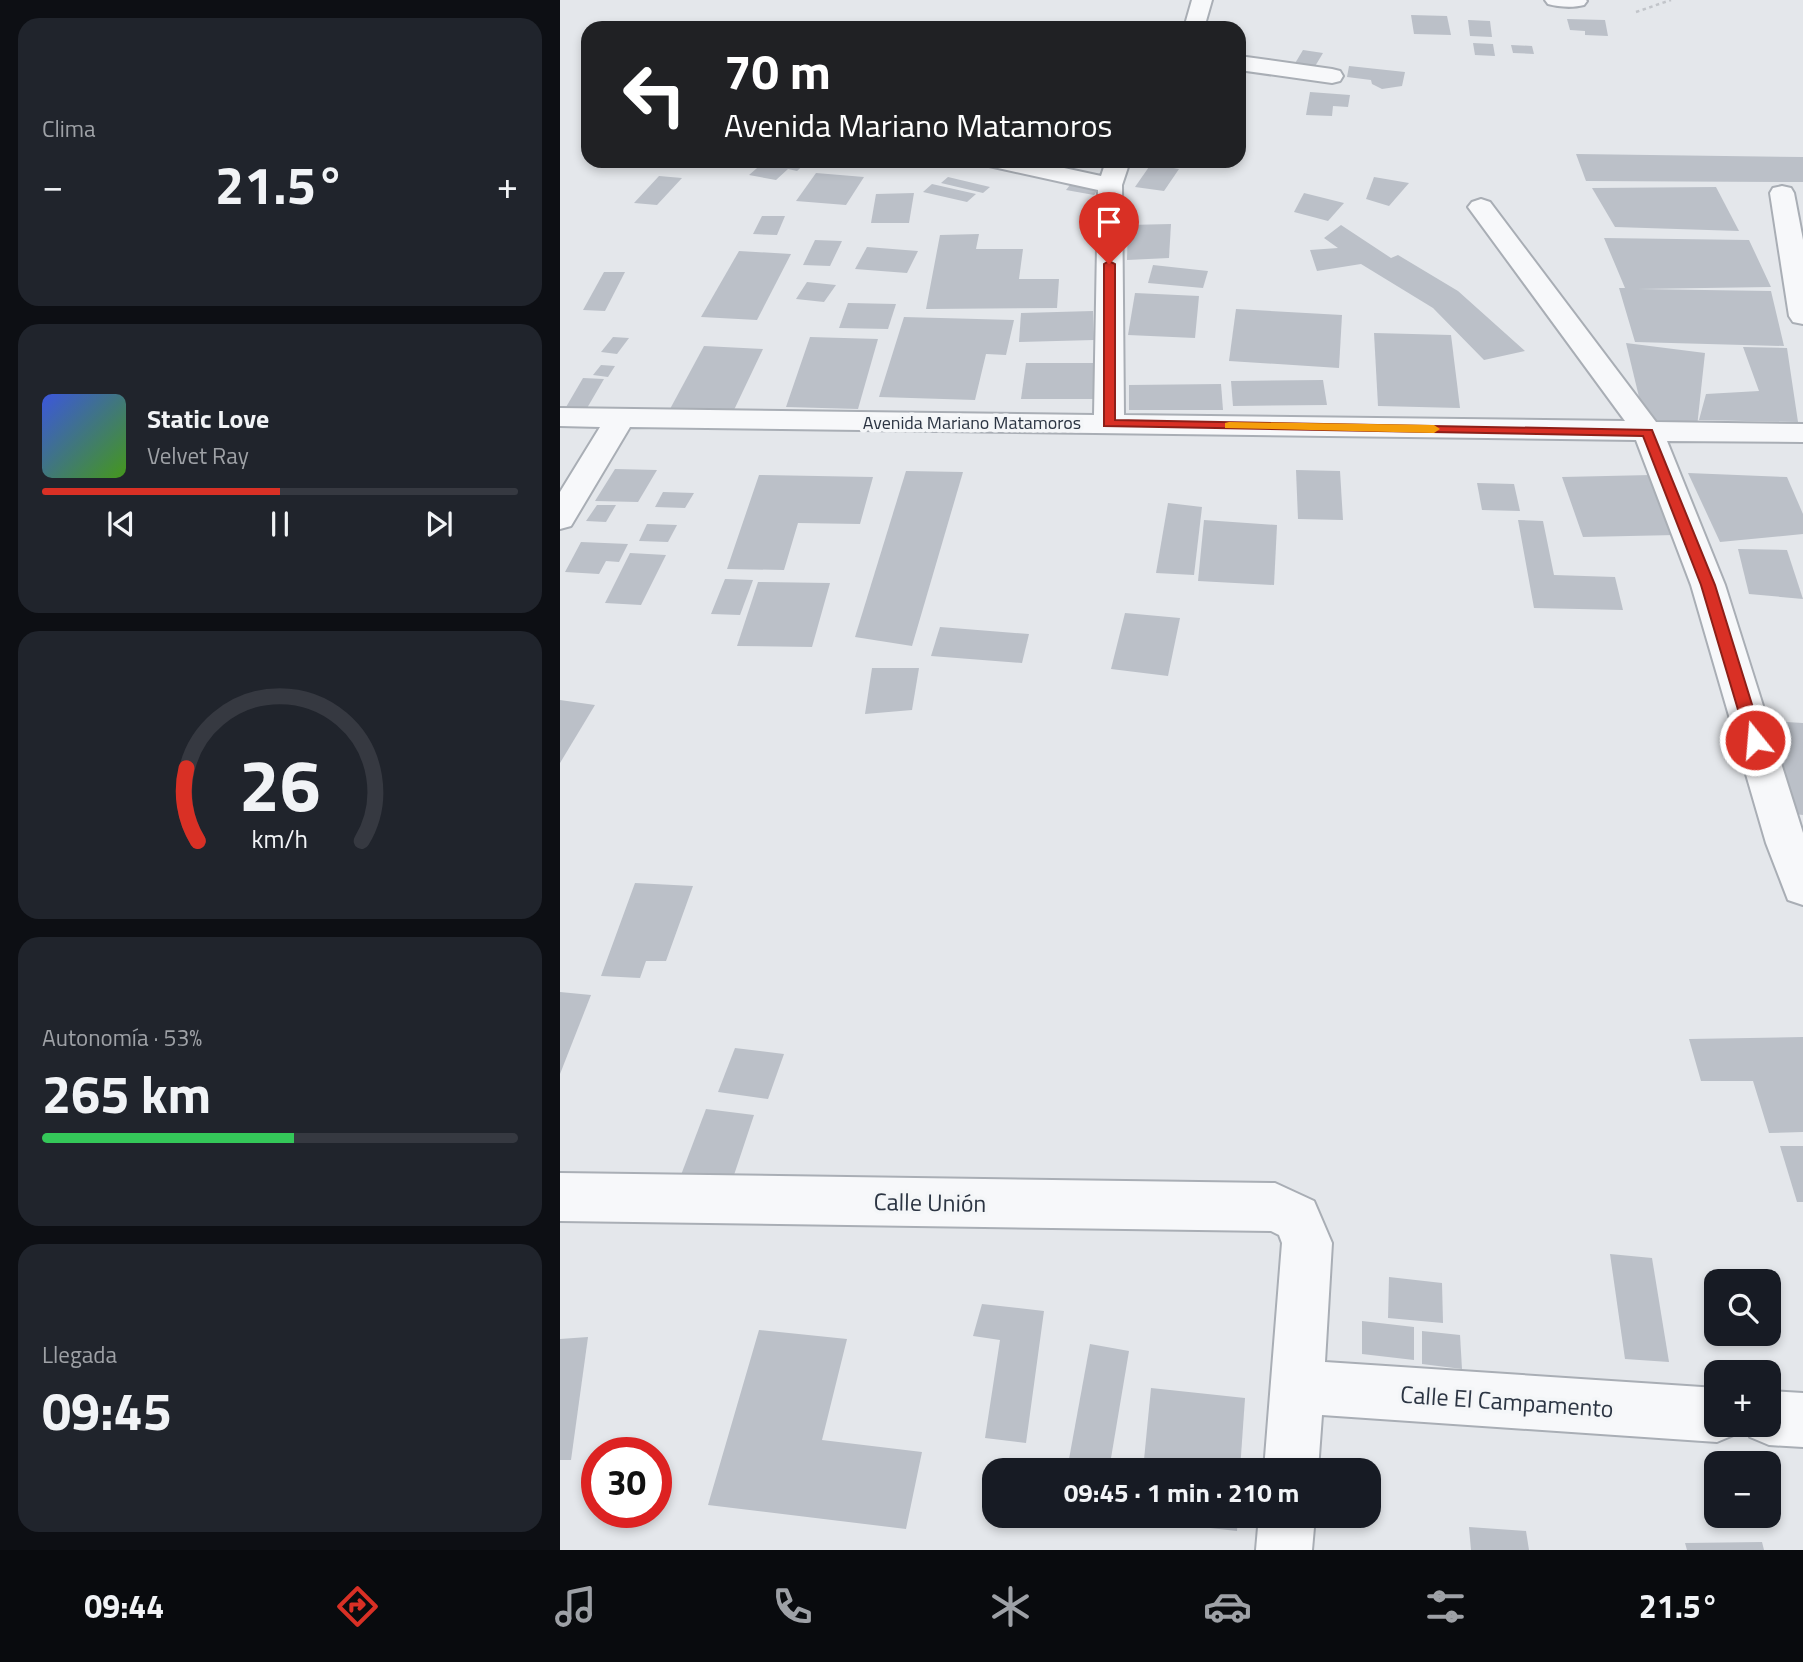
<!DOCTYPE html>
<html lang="es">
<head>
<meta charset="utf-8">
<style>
	body { margin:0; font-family:"Titillium Web",sans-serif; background:#20242c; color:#f1f3f6; height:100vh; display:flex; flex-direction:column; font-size:26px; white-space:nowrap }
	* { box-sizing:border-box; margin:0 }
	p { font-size:23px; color:#9ea1a6 }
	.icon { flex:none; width:38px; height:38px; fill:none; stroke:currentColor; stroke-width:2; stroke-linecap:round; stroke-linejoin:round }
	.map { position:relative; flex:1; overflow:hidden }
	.drawer { display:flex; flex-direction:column; gap:18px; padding:18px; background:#0d0f14; width:560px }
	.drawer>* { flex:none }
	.top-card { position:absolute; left:21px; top:21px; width:665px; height:147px; border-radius:21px; box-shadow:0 4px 10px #0003; background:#202124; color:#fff; overflow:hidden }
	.fabs { position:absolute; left:1144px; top:1269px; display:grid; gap:14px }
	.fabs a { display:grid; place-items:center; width:77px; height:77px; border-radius:14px; background:#171b24; box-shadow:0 4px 10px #0003; font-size:35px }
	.speed { position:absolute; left:21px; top:1437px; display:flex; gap:14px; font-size:35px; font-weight:700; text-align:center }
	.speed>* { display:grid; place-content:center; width:91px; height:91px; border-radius:50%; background:#171b24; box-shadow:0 4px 10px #0003; line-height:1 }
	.speed .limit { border:10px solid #d22; background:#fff; color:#111 }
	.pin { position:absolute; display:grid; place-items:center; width:60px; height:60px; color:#fff; margin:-72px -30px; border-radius:50% 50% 50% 0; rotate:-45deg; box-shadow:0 0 7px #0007 }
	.pin .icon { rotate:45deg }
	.me { position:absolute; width:77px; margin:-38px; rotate:343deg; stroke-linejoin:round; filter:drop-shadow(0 0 5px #0008) }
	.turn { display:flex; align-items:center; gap:24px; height:147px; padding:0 28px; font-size:32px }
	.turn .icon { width:91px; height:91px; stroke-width:2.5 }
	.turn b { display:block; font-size:49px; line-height:60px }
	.big { font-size:52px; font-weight:700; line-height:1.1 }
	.drawer .card { flex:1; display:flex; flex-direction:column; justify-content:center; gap:10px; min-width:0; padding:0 24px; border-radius:21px; background:#20242c }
	.drawer .dial { align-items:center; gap:0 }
	.dial svg { height:182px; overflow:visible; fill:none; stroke:#363941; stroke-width:7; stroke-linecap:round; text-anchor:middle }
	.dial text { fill:#f1f3f6; stroke:none }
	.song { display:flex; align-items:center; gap:21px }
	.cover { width:84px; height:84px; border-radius:10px; background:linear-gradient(135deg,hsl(230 70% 55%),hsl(100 70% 35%)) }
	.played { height:7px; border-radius:4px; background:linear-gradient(90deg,#d93025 50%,#363941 50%) }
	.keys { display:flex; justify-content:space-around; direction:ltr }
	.heat { display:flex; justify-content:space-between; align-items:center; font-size:38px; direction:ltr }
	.charge { height:10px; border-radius:5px; background:linear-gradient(90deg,#34c759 53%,#363941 0) }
	.trip { position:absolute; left:422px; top:1458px; width:399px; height:70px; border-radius:21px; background:#171b24; box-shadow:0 4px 10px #0003; font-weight:700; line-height:70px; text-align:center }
	.menu { display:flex; height:112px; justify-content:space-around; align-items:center; background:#090b0e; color:#9ea1a6 }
	.menu .icon { width:49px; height:49px }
	.menu .selected { color:#d93025 }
	.menu b { font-size:32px; color:#f1f3f6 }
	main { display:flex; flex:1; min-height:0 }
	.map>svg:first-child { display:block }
	.building { fill:#bbc0c8 }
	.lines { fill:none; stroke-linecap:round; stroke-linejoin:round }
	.minor-casing { stroke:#a9aeb5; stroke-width:4 }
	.path { stroke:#c2c5ca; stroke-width:2.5; stroke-dasharray:3.5 3.5; stroke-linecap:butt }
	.minor { fill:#f7f8fa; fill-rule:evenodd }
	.route { fill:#d93025; stroke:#8d1f18; stroke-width:2 }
	.slow { fill:#f59e0b }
	.labels { text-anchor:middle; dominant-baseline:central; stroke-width:7; stroke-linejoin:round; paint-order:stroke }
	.far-street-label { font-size:18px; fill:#2c3543; stroke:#f4f6f8 }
	.near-street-label { font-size:24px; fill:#2c3543; stroke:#f4f6f8 }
</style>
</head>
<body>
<main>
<section class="drawer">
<div class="card"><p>Clima</p>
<div class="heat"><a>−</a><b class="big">21.5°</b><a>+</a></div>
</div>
<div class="card">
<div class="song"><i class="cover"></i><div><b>Static Love</b><p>Velvet Ray</p></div></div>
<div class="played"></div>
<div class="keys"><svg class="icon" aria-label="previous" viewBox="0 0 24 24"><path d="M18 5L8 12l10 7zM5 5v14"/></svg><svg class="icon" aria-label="pause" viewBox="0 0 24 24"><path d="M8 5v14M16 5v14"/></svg><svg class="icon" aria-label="next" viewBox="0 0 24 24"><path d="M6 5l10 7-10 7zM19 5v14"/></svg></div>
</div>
<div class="card dial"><svg viewBox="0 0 100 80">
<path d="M14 69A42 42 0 1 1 86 69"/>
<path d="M14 69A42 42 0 0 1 9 37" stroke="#d93025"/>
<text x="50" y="56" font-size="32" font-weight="700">26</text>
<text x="50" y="72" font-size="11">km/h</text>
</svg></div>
<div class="card"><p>Autonomía · 53%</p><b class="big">265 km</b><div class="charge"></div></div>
<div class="card"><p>Llegada</p><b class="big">09:45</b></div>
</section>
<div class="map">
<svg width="1243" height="1550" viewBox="0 0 1243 1550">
	<rect width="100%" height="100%" fill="#e4e7eb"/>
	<g class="building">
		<path d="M851,15L887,16L891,35L854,34Z"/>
		<path d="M1007,19L1045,20L1048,36L1025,35V31L1010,30Z"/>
		<path d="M908,20L930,21L932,37L910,36Z"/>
		<path d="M913,43L933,44L935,56L915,55Z"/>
		<path d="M951,45L972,46L974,54L953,53Z"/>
		<path d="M743,50L763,53L754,68L734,65Z"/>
		<path d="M789,66L845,72L842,86L822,89L812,84L811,80L787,77Z"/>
		<path d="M750,92L790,95L788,107L773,106L772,116L746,115Z"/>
		<path d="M1016,154L1243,157V182L1026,181Z"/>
		<path d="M205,161H248L237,171L228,169L216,180L189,175Z"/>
		<path d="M591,164L619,169L604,191L575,187Z"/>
		<path d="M256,173L304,177L286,205L236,201Z"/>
		<path d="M99,176L122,178L97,205L74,203Z"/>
		<path d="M388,177L430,187L423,193L381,183Z"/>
		<path d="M814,177L849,183L829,206L806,199Z"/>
		<path d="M514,180L542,184L534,195L506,190Z"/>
		<path d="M372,184L416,194L407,202L363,192Z"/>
		<path d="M1156,187L1179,231L1055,227L1032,188Z"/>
		<path d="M354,193L349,223H311L316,194Z"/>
		<path d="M744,193L784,203L768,221L734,212Z"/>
		<path d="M202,216H225L217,235L193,234Z"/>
		<path d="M611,224L609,258L567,260L568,225Z"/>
		<path d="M781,225L831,258L838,255L898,291L965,351L924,360L873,308L801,264L757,271L750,250L778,248L764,238Z"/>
		<path d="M419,234L416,249H463L459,279H499L497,308L366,309L380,235Z"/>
		<path d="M1044,238L1189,240L1211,287L1078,289L1211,291L1224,346L1075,342L1059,288H1065Z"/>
		<path d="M255,240L282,241L270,266L243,265Z"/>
		<path d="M307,247L358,251L347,273L295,269Z"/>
		<path d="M179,251L231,254L197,320L141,317Z"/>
		<path d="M593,265L648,271L643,288L588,283Z"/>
		<path d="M44,272H65L45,311L23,310Z"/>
		<path d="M247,282L276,285L264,302L236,299Z"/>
		<path d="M575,293L639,296L635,338L568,335Z"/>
		<path d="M288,303L336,304L328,329L279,328Z"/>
		<path d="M676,309L782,315L779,368L669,361Z"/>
		<path d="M533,311L534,340L459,342L461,313Z"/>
		<path d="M344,317L454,320L446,355L426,354L415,400L319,397Z"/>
		<path d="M814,333L891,335L900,408L818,406Z"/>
		<path d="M53,337L69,338L57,354L41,352Z"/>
		<path d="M250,337L318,339L298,409L226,407Z"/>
		<path d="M1066,343L1145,353L1137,427L1086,426Z"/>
		<path d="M144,346L203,349L173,412L110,409Z"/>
		<path d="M1183,347L1227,348L1238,422L1139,420L1146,394L1199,391Z"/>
		<path d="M466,363H538L536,399H461Z"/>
		<path d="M41,365L55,366L48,377L33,375Z"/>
		<path d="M23,378L44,379L23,415L2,414Z"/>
		<path d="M763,380L767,405L673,406L671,381Z"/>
		<path d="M661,384L663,410H569V385Z"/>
		<path d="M55,469L97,470L78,502L35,501Z"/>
		<path d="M736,470L780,471L783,520L738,519Z"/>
		<path d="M346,471L403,472L352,646L295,637Z"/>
		<path d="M1128,473L1227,477L1243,514V534L1160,542Z"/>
		<path d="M199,475L313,477L300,524L238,523L224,570L167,569Z"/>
		<path d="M1091,475L1116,535L1023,537L1002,477Z"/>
		<path d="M917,483L954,484L960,511L922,510Z"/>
		<path d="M103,492L134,493L125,508L95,507Z"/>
		<path d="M608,503L642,507L634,575L596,573Z"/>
		<path d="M37,505H56L46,522L26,521Z"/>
		<path d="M644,520L717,525L714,585L638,581Z"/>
		<path d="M958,520L983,521L994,575L1055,577L1063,610L974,608Z"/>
		<path d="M87,524L117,525L108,542L79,541Z"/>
		<path d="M21,542L68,544L59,562L46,561L39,574L5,572Z"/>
		<path d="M1178,549L1227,550L1243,599L1189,594Z"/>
		<path d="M70,553L106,555L81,605L45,603Z"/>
		<path d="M165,579L193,580L180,615L151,614Z"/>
		<path d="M198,582L270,583L252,647L177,646Z"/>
		<path d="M565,613L620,618L608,676L551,669Z"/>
		<path d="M380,627L469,634L462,663L371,656Z"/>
		<path d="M312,668H359L352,710L305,714Z"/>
		<path d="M0,700L35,705L0,763Z"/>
		<path d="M1209,721L1243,723V815L1234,814Z"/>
		<path d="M75,883L133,886L106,961H86L80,978L41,976Z"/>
		<path d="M0,992L31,995L0,1074Z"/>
		<path d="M1243,1037V1132L1209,1133L1193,1081H1141L1129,1039Z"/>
		<path d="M175,1048L224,1054L208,1099L158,1092Z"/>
		<path d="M146,1109L194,1115L172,1181L121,1175Z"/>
		<path d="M1220,1146H1243V1202H1237Z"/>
		<path d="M1050,1254L1092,1258L1109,1362L1065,1359Z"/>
		<path d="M829,1277L882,1283L883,1323L828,1318Z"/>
		<path d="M422,1304L484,1311L466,1443L425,1438L440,1340L413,1336Z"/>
		<path d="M802,1321L854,1327V1360L802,1354Z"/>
		<path d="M199,1330L287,1339L262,1440L362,1452L346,1529L148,1505Z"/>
		<path d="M862,1331L900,1335L902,1369L862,1364Z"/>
		<path d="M28,1337L11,1460H0V1339Z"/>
		<path d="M530,1344L569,1351L549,1470H507Z"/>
		<path d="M591,1388L685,1398L680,1470H583Z"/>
		<path d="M578,1516H678L677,1531L578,1520Z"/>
		<path d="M909,1527L966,1531L969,1550H911Z"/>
		<path d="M1202,1542L1204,1550H1127L1125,1543Z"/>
	</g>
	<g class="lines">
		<g class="minor-casing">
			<g id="minor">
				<path d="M632,0H652L644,28H624Z"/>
				<path d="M985,0H1026L1027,1L1024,5C1013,8 999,7 988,4Z"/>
				<path d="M679,56L772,69L780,71L783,76L780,81L772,83L679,70Z"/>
				<path d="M426,161H472L541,176L546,161H570L562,185L564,415L1065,421L908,207L912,202L921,199L930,202L1096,422L1243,424V442L1107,441L1165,585L1243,833V905L1228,900L1206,843L1131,585L1076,440L70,427L11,526L0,529V492L40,427L0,426V408L534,415L538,190L429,166Z"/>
				<path d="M1222,186L1231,188L1234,193L1243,240V324L1233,322L1229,316L1210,193L1213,188Z"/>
				<path d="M0,1173L715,1183L754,1201L772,1243L765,1362L1157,1388V1424H1180L1176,1434L1157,1442L762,1415L758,1470H704L722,1243L719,1235L711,1231L0,1221Z"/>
				<path d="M1209,1391L1243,1393V1447L1209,1445L1190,1437L1185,1424H1209Z"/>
				<path d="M699,1516H755L752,1550H696Z"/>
			</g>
		</g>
		<path class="path" d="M1076,12L1111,0"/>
		<use href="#minor" class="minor"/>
	</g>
	<path class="route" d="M549,261L555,264V420L1092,430L1155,585L1203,740L1200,744H1189L1187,740L1141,585L1083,436L544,426V264Z"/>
	<path class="slow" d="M669,422L874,425L880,429L874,433L665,428V423Z"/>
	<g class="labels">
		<g class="far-street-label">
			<text x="412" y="422">Avenida Mariano Matamoros</text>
		</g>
		<g class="near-street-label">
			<text transform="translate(370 1202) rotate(1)">Calle Unión</text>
			<text transform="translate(947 1401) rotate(4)">Calle El Campamento</text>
		</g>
	</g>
</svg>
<div class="fabs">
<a><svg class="icon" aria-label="search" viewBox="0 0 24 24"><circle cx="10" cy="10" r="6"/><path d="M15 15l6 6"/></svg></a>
<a>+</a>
<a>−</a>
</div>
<div class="speed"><div class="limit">30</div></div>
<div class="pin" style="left:549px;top:264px;background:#d93025"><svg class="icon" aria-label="arrive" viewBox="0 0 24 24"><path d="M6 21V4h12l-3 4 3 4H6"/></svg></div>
<svg class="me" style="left:1195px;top:740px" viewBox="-20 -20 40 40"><circle r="17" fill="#d93025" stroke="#fff" stroke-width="3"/><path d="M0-11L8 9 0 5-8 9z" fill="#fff"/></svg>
<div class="trip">09:45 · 1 min · 210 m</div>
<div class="top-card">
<div class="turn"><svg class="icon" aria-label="left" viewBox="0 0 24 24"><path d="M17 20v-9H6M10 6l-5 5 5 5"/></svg><div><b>70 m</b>Avenida Mariano Matamoros</div></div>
</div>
</div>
</main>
<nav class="menu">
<b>09:44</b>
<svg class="icon selected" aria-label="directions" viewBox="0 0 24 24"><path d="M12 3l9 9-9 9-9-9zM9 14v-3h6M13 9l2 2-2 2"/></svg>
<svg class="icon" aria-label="music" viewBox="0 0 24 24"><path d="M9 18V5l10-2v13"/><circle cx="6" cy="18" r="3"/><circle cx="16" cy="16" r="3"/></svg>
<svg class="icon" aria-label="phone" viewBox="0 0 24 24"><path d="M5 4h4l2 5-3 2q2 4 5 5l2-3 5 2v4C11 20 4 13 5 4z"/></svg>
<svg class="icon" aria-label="climate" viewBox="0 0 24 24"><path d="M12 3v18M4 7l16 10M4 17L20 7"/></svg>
<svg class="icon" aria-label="car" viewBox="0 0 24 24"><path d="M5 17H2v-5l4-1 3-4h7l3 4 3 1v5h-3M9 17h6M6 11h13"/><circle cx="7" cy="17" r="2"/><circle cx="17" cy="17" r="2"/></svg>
<svg class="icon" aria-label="filters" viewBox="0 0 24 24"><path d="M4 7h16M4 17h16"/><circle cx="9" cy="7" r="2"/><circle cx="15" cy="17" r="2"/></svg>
<b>21.5°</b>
</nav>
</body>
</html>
